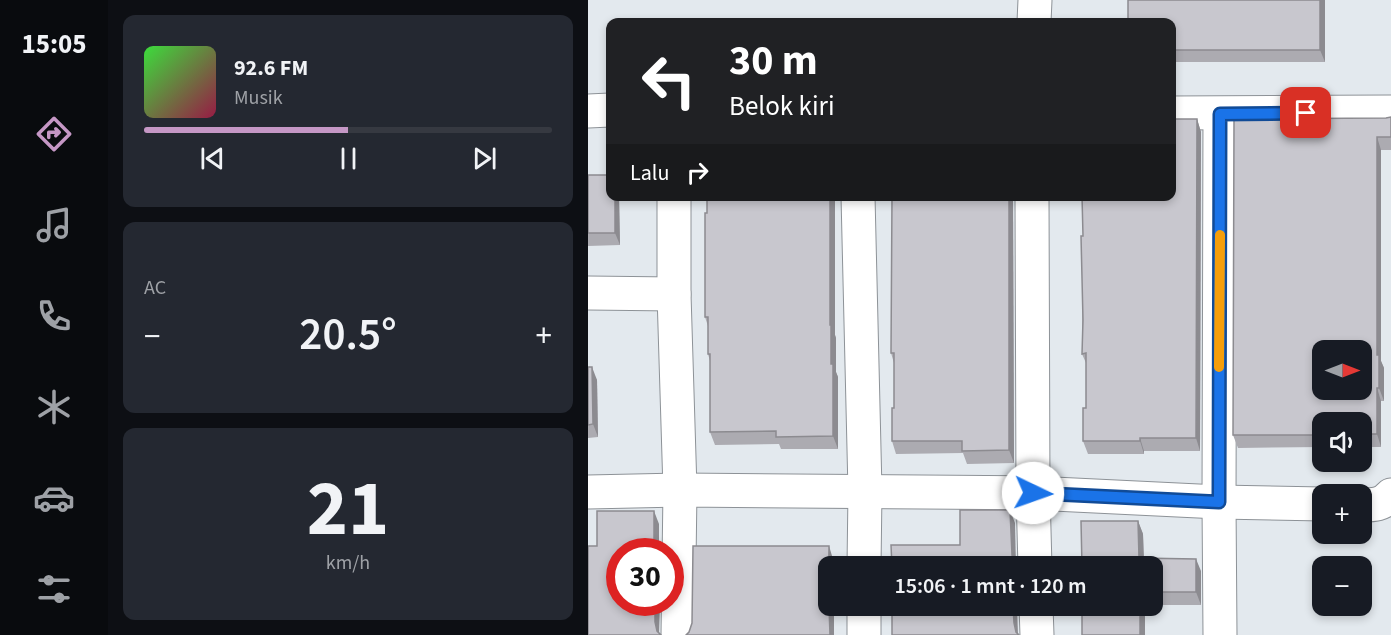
<!DOCTYPE html>
<html lang="id">
<head>
<meta charset="utf-8">
<style>
	body { margin:0; font-family:"Source Sans 3",sans-serif; background:#242831; color:#f1f3f6; height:100vh; display:flex; flex-direction:column; font-size:22px; white-space:nowrap }
	* { box-sizing:border-box; margin:0 }
	p { font-size:20px; color:#9ea1a6 }
	.icon { flex:none; width:33px; height:33px; fill:none; stroke:currentColor; stroke-width:2; stroke-linecap:round; stroke-linejoin:round }
	.map { position:relative; flex:1; overflow:hidden }
	.drawer { display:flex; flex-direction:column; gap:15px; padding:15px; background:#0d0f14; width:480px }
	.drawer>* { flex:none }
	.banner { position:absolute; left:18px; top:18px; width:570px; height:183px; border-radius:12px; box-shadow:0 3px 9px #0003; background:#202124; color:#fff; overflow:hidden }
	.needle { width:39px; rotate:90deg }
	.buttons { position:absolute; left:724px; top:340px; display:grid; gap:12px }
	.buttons a { display:grid; place-items:center; width:60px; height:60px; border-radius:12px; background:#171b24; box-shadow:0 3px 9px #0003; font-size:30px }
	.speed { position:absolute; left:18px; top:538px; display:flex; gap:12px; font-size:30px; font-weight:700; text-align:center }
	.speed>* { display:grid; place-content:center; width:78px; height:78px; border-radius:50%; background:#171b24; box-shadow:0 3px 9px #0003; line-height:1 }
	.speed .limit { border:9px solid #d22; background:#fff; color:#111 }
	.pin { position:absolute; display:grid; place-items:center; width:51px; height:51px; color:#fff; margin:-26px; border-radius:12px; box-shadow:0 3px 9px #0006 }
	.me { position:absolute; width:66px; margin:-33px; rotate:93deg; stroke-linejoin:round; filter:drop-shadow(0 0 4px #0008) }
	.turn { display:flex; align-items:center; gap:21px; height:126px; padding:0 24px; font-size:27px }
	.turn .icon { width:78px; height:78px; stroke-width:2.5 }
	.turn b { display:block; font-size:42px; line-height:51px }
	.then { display:flex; align-items:center; height:57px; padding:0 24px; background:#0003; gap:12px; font-size:22px }
	.big { font-size:45px; font-weight:600; line-height:1.1 }
	.drawer .tile { flex:1; display:flex; flex-direction:column; justify-content:center; gap:9px; min-width:0; padding:0 21px; border-radius:12px; background:#242831 }
	.drawer .dial { align-items:center; gap:0 }
	.dial b { font-size:78px; line-height:1 }
	.song { display:flex; align-items:center; gap:18px }
	.cover { width:72px; height:72px; border-radius:9px; background:linear-gradient(135deg,hsl(120 70% 55%),hsl(340 70% 35%)) }
	.played { height:6px; border-radius:3px; background:linear-gradient(90deg,#c597c5 50%,#363941 50%) }
	.keys { display:flex; justify-content:space-around; direction:ltr }
	.heat { display:flex; justify-content:space-between; align-items:center; font-size:33px; direction:ltr }
	.trip { position:absolute; left:230px; top:556px; width:345px; height:60px; border-radius:12px; background:#171b24; box-shadow:0 3px 9px #0003; font-weight:600; line-height:60px; text-align:center }
	main { display:flex; flex:1; min-height:0 }
	.tab-bar { display:flex; flex-direction:column; width:108px; justify-content:space-around; align-items:center; background:#090b0e; color:#9ea1a6 }
	.tab-bar .icon { width:42px; height:42px }
	.tab-bar .active { color:#c597c5 }
	.tab-bar b { font-size:27px; color:#f1f3f6 }
	.map>svg:first-child { display:block }
	.lines { fill:none; stroke-linecap:round; stroke-linejoin:round }
	.minor-casing { stroke:#8d9297; stroke-width:35 }
	.minor { stroke:#fff; stroke-width:33 }
	.wall { fill:#acabb1 }
	.shaded-wall { fill:#8c8b90 }
	.building { fill:#c8c7ce; stroke:#8c8b90; stroke-width:1.5; fill-rule:evenodd }
	.route-casing { stroke:#114b97; stroke-width:15 }
	.route { stroke:#1a73e8; stroke-width:10 }
	.slow { stroke:#f59e0b; stroke-width:10 }
</style>
</head>
<body>
<main>
<nav class="tab-bar">
<b>15:05</b>
<svg class="icon active" aria-label="directions" viewBox="0 0 24 24"><path d="M12 3l9 9-9 9-9-9zM9 14v-3h6M13 9l2 2-2 2"/></svg>
<svg class="icon" aria-label="music" viewBox="0 0 24 24"><path d="M9 18V5l10-2v13"/><circle cx="6" cy="18" r="3"/><circle cx="16" cy="16" r="3"/></svg>
<svg class="icon" aria-label="phone" viewBox="0 0 24 24"><path d="M5 4h4l2 5-3 2q2 4 5 5l2-3 5 2v4C11 20 4 13 5 4z"/></svg>
<svg class="icon" aria-label="climate" viewBox="0 0 24 24"><path d="M12 3v18M4 7l16 10M4 17L20 7"/></svg>
<svg class="icon" aria-label="car" viewBox="0 0 24 24"><path d="M5 17H2v-5l4-1 3-4h7l3 4 3 1v5h-3M9 17h6M6 11h13"/><circle cx="7" cy="17" r="2"/><circle cx="17" cy="17" r="2"/></svg>
<svg class="icon" aria-label="filters" viewBox="0 0 24 24"><path d="M4 7h16M4 17h16"/><circle cx="9" cy="7" r="2"/><circle cx="15" cy="17" r="2"/></svg>
</nav>
<section class="drawer">
<div class="tile">
<div class="song"><i class="cover"></i><div><b>92.6 FM</b><p>Musik</p></div></div>
<div class="played"></div>
<div class="keys"><svg class="icon" aria-label="previous" viewBox="0 0 24 24"><path d="M18 5L8 12l10 7zM5 5v14"/></svg><svg class="icon" aria-label="pause" viewBox="0 0 24 24"><path d="M8 5v14M16 5v14"/></svg><svg class="icon" aria-label="next" viewBox="0 0 24 24"><path d="M6 5l10 7-10 7zM19 5v14"/></svg></div>
</div>
<div class="tile"><p>AC</p>
<div class="heat"><a>−</a><b class="big">20.5°</b><a>+</a></div>
</div>
<div class="tile dial"><b>21</b><p>km/h</p></div>
</section>
<div class="map">
<svg width="803" height="635" viewBox="0 0 803 635">
	<rect width="100%" height="100%" fill="#e3e9ee"/>
	<g class="lines">
		<g class="minor-casing">
			<g id="minor">
				<path d="M446,22L447,0"/>
				<path d="M0,111L22,110"/>
				<path d="M584,113L803,112"/>
				<path d="M86,196V294L92,490L90,635"/>
				<path d="M270,196L277,491L276,567"/>
				<path d="M444,196L445,493L447,567"/>
				<path d="M0,293L86,294"/>
				<path d="M0,492L92,490L445,493L631,502L735,504"/>
				<path d="M774,505C786,505 794,505 803,495"/>
				<path d="M448,606L449,635"/>
				<path d="M276,635V606"/>
				<path d="M632,635L631,502L632,114"/>
			</g>
		</g>
		<use href="#minor" class="minor"/>
	</g>
	<g class="wall">
		<path d="M540,0H737V62H584V22Z"/>
		<path d="M803,117V150H793V361L796,368V401H793V447H774V423H735V447L650,448L645,435L798,118Z"/>
		<path d="M609,119L613,132L612,451H556V454H500L495,441L498,408V363L494,354L495,236Z"/>
		<path d="M0,175L22,196H31L32,245L0,246Z"/>
		<path d="M247,196V335L248,338V372L250,377V449H193L191,444L127,445L122,432V361L120,354V326L117,317Z"/>
		<path d="M425,196L426,463L379,464L375,453L308,454L304,441L306,408V363L303,353Z"/>
		<path d="M0,367L9,380L10,437L0,438Z"/>
		<path d="M550,521L555,534L556,558L613,571V605H564V567H494Z"/>
	</g>
	<g class="shaded-wall">
		<path d="M732,0H737V62L732,50Z"/>
		<path d="M609,119L613,132L612,451L608,438Z"/>
		<path d="M789,137L793,150V361L796,368V401L791,388L789,355Z"/>
		<path d="M27,196H31L32,245L27,233Z"/>
		<path d="M242,196H247V335L248,338V372L250,377V449L245,436L242,325Z"/>
		<path d="M421,196H425L426,463L421,450Z"/>
		<path d="M4,367L9,380L10,437L5,424Z"/>
		<path d="M789,388L793,401V447L789,434Z"/>
		<path d="M552,438L556,451V454L552,441Z"/>
		<path d="M422,510L427,523L428,567H427L424,555Z"/>
		<path d="M66,511L71,524V552H68L66,546Z"/>
		<path d="M550,521L555,534L556,567L551,558Z"/>
		<path d="M241,546L245,559V567H241Z"/>
		<path d="M608,559L613,571V605L608,592Z"/>
		<path d="M67,603H72L71,635H70L67,622Z"/>
		<path d="M241,606H246V635H242Z"/>
		<path d="M425,606H429L430,635H429L426,623Z"/>
		<rect x="552" y="606" width="5" height="29"/>
	</g>
	<g class="building">
		<path d="M540,0H732V50H584V22H540Z"/>
		<path d="M803,117V137H789V355H791V388H789V434H774V423H735V435H645L646,119L798,118ZM735,351H774V390H735Z"/>
		<path d="M584,119H609L608,438H552V441H495V408H498V353L494,354L495,320L493,236H495L494,196H584Z"/>
		<path d="M0,175H22V196H27V233H0Z"/>
		<path d="M119,196H242V325H243V364H245V436L188,437V431L122,432V354H120V317H117V213H119Z"/>
		<path d="M304,196H421V450L374,451V441H304V408H306V353H303Z"/>
		<path d="M0,367H4L5,424L0,425Z"/>
		<path d="M372,510H422L424,555L426,563L429,567H304L303,545H372Z"/>
		<path d="M9,511H66V546H68V552H32V603H67V622L69,631L73,635H0V546H9Z"/>
		<path d="M493,521H550L551,558L608,559V592H564V567H494Z"/>
		<path d="M105,546H241L240,606H241L242,635H98L101,632L104,623Z"/>
		<path d="M304,606H425L426,623L428,632L431,635H304Z"/>
		<rect x="494" y="606" width="58" height="29"/>
	</g>
	<g class="lines">
		<g class="route-casing">
			<path id="route" d="M445,493L631,502L632,114L718,113"/>
		</g>
		<use href="#route" class="route"/>
		<path class="slow" d="M631,367L632,235"/>
	</g>
</svg>
<div class="buttons">
<a><svg class="needle" viewBox="-14 -14 28 28"><path d="M0-13l5 13h-10z" fill="#e53935"/><path d="M0 13l5-13h-10z" fill="#9ea1a6"/></svg></a>
<a><svg class="icon" aria-label="sound" viewBox="0 0 24 24"><path d="M4 9h4l5-4v14l-5-4H4zM17 9q2 3 0 6"/></svg></a>
<a>+</a>
<a>−</a>
</div>
<div class="speed"><div class="limit">30</div></div>
<div class="pin" style="left:718px;top:113px;background:#d93025"><svg class="icon" aria-label="arrive" viewBox="0 0 24 24"><path d="M6 21V4h12l-3 4 3 4H6"/></svg></div>
<svg class="me" style="left:445px;top:493px" viewBox="-20 -20 40 40"><circle r="19" fill="#fff"/><path d="M0-13L10 11 0 6-10 11z" fill="#1a73e8"/></svg>
<div class="trip">15:06 · 1 mnt · 120 m</div>
<div class="banner">
<div class="turn"><svg class="icon" aria-label="left" viewBox="0 0 24 24"><path d="M17 20v-9H6M10 6l-5 5 5 5"/></svg><div><b>30 m</b>Belok kiri</div></div>
<div class="then">Lalu<svg class="icon" aria-label="right" viewBox="0 0 24 24"><path d="M7 20v-9h11M14 6l5 5-5 5"/></svg></div>
</div>
</div>
</main>
</body>
</html>
